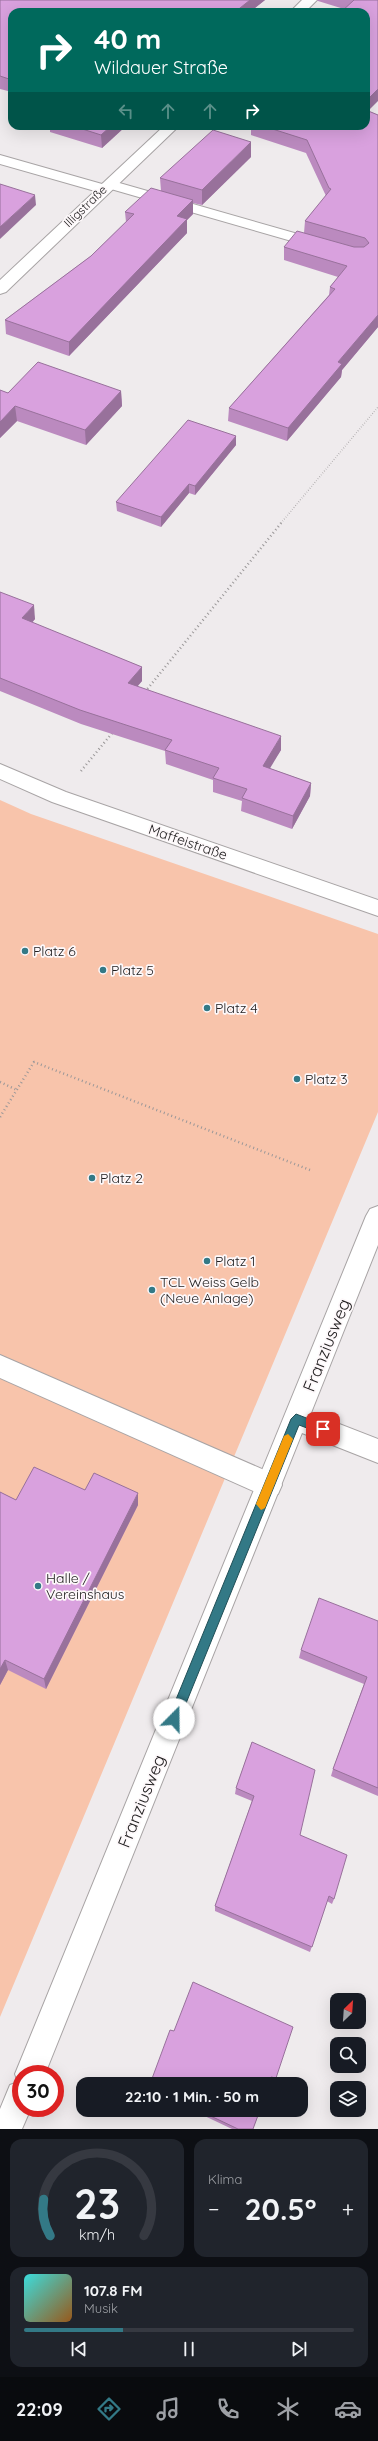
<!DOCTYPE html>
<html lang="de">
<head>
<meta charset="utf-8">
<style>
	body { margin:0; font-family:Quicksand,sans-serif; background:#20242c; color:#f1f3f6; height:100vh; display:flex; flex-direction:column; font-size:15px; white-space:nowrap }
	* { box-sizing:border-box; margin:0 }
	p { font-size:13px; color:#9ea1a6 }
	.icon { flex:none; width:22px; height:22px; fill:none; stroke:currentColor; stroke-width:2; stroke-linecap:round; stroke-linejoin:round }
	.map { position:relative; height:2129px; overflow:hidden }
	.panel { display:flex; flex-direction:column; gap:10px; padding:10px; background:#0d0f14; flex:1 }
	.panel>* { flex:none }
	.top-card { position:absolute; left:8px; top:8px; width:362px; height:122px; border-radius:12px; box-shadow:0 4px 16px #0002; background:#00695c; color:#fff; overflow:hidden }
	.needle { width:26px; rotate:25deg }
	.fabs { position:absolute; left:330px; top:1993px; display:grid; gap:8px }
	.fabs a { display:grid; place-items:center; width:36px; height:36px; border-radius:8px; background:#171b24; box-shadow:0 4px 16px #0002; font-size:20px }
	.speed { position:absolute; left:12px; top:2065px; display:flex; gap:8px; font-size:20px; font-weight:700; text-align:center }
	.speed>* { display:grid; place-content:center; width:52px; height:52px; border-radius:50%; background:#171b24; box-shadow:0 4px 16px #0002; line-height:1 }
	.speed .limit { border:6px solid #d22; background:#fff; color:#111 }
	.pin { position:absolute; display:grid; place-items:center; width:34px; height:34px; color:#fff; margin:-17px; border-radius:8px; box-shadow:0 2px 6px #0006 }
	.me { position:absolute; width:44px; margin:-22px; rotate:22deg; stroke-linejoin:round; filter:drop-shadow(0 0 3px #0008) }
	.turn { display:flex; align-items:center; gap:14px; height:84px; padding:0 20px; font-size:18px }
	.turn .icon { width:52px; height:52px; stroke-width:2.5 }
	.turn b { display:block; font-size:28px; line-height:34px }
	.lanes { display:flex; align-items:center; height:38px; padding:0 20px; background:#0003; justify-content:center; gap:20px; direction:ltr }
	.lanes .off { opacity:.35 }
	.big { font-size:30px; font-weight:700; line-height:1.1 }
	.panel .widget { flex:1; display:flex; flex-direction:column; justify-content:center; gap:6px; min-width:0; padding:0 14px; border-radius:12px; background:#20242c }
	.panel .dial { align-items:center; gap:0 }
	.dial svg { height:104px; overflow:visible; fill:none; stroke:#363941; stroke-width:7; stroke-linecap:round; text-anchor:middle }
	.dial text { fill:#f1f3f6; stroke:none }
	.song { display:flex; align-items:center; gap:12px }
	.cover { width:48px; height:48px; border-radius:6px; background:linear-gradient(135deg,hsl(180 70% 55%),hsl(30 70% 35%)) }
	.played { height:4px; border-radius:2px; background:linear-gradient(90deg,#337986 30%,#363941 30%) }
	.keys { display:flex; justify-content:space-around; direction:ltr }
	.heat { display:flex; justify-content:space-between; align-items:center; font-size:22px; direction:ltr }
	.panel .tiles { flex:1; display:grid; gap:10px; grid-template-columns:1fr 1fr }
	.widget:last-child { grid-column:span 2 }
	.trip { position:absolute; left:76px; top:2077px; width:232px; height:40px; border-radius:12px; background:#171b24; box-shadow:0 4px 16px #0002; font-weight:700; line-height:40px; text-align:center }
	.dock { display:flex; height:64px; justify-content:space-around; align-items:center; background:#090b0e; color:#9ea1a6 }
	.dock .icon { width:28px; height:28px }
	.dock .selected { color:#337986 }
	.dock b { font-size:18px; color:#f1f3f6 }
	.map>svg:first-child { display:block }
	.green { fill:#f8c4ab }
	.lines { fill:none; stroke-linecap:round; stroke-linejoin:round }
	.service-casing { stroke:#a8a4a5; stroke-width:2 }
	.minor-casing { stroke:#a8a4a5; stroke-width:2 }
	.path-far1 { stroke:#9a9798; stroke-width:1.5; stroke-dasharray:0.5 2; stroke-linecap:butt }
	.path { stroke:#9a9798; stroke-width:2.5; stroke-dasharray:1 3; stroke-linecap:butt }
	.service { fill:#fff; fill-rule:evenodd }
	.minor { fill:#fff; fill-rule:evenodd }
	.wall { fill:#bb8abf }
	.shaded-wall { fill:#98719b }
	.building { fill:#d9a1de; stroke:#98719b }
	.route { fill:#337986; stroke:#214f57 }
	.slow { fill:#f59e0b }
	.poi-dot { fill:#337986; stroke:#fdf8fa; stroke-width:1.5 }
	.labels { text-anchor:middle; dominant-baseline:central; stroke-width:3.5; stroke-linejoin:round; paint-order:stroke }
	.far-street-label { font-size:12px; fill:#222021; stroke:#fdf8fa }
	.street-label { font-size:14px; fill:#222021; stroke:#fdf8fa }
	.poi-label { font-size:14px; fill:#222021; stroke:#fdf8fa; text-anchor:start }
	.near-street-label { font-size:17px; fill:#222021; stroke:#fdf8fa }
</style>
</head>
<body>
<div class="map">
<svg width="378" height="2129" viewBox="0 0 378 2129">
	<rect width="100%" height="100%" fill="#efebed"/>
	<path class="green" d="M0,800L31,814L378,934V1112L0,2017Z"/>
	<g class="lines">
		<g class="service-casing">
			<g id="service">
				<path d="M109,180L326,242L329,245L326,248H316L104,187L102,184Z"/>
				<path d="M0,1355L278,1476L282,1485L278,1494L269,1497L260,1494L0,1378Z"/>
			</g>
		</g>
		<g class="minor-casing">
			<g id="minor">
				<path d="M302,0H317L305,12H290Z"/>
				<path d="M164,126H179L6,292L0,294V280L95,191L0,164V155L102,184Z"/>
				<path d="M0,764L66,792L378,900V916L52,802L0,779Z"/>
				<path d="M378,1206V1245L311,1413L378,1439V1463L302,1433L45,2074H21V2108H31L22,2129H0V2109L10,2085L18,2082L15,2074L366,1216L370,1209Z"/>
			</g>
		</g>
		<path class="path-far1" d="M281,523L378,407"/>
		<g class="path">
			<path d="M145,692L282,522"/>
			<path d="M81,771L113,732"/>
			<path d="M0,1082L17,1090"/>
			<path d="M0,1117L34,1062L310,1170"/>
		</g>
		<use href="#service" class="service"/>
		<use href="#minor" class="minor"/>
	</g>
	<g class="wall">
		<path d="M0,0H265L250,12H12V92L0,89Z"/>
		<path d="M317,0H378L368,111L378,115V327L342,370L341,377L287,441L228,421L229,408L329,295L330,287L338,277L284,260V247L304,233L305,221L326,196L306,153L251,135V126H366L344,9L318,1Z"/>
		<path d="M50,126H126L102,148L50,132Z"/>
		<path d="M251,157L202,205L193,203V214L187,220V233L69,356L6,334L5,320L91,256L126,222L125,212L161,191L160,178Z"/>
		<path d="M0,390L8,393L121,391L122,406L86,445L17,421L0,438Z"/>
		<path d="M236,436V445L195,495L189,493L161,527L117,511L116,502Z"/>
		<path d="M0,592L35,619L32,623L142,667V681L137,687L281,750L269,768L311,783L310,796L292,829L241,811L242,801L213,792V780L166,764L165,751L81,724L0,691Z"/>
		<path d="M85,1490L138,1505L46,1689L8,1670L0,1685V1492L16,1500Z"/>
		<path d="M378,1621V1796L331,1776L333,1769L364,1684L299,1658L301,1650Z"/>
		<path d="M252,1742L300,1835L334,1899L332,1904L327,1901L310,1952L215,1911V1906L252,1801L235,1794L236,1788Z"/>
		<path d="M170,2030L276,2078L274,2081L270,2080Z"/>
		<path d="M192,2110H260L253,2129H232Z"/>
	</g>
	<g class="shaded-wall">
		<path d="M250,0H265L250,12H235Z"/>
		<path d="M378,89V101L366,113V101Z"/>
		<path d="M111,126H126L102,148L101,135Z"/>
		<path d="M251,142V157L202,205V190Z"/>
		<path d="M35,195L36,205L0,239V227Z"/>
		<path d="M193,200V214L187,220V233L69,356V342L177,216Z"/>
		<path d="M378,315V327L342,370L341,377L287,441L288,428L338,362Z"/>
		<path d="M121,391L122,406L86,445L85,430Z"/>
		<path d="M15,406L17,421L0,438V422Z"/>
		<path d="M236,436V445L195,495V486Z"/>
		<path d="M189,484V493L161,527V517Z"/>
		<path d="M34,605L35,619L23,632L22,618Z"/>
		<path d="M142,667V681L128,697V683Z"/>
		<path d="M281,736V750L263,780V766Z"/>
		<path d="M311,783L310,796L292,829L293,816Z"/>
		<path d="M138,1493V1505L46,1689L44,1679Z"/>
		<path d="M5,1660L8,1670L0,1685V1669Z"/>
	</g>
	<g class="building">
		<path d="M0,0H250L235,12H12V80L0,76Z"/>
		<path d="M354,0H378V89L366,101V12H341Z"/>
		<path d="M366,110L378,115V315L338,362L342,364L288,428L229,408L335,289L330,287L347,266L284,247L297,231L354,247H364L369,243L365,238L305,221L331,189L329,188L307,140L263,126H366Z"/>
		<path d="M73,126H111L101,135Z"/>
		<path d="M213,130L251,142L202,190L160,178Z"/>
		<path d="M0,184L35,195L0,227Z"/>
		<path d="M151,188L193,200L177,216L187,219L69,342L5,320L91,256L134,214L125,212Z"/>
		<path d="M38,362L121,391L85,430L15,406L0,422V390L8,393Z"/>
		<path d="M188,420L236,436L195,486L189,484L161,517L116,502Z"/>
		<path d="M0,592L34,605L22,618L142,667L128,683L281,736L263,766L311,783L293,816L242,798L247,789L213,778L219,768L165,750L172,740L80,710L0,678Z"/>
		<path d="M34,1467L85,1490L94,1473L138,1493L44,1679L5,1660L0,1669V1492L16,1500Z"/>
		<path d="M319,1598L378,1621V1788L333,1769L367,1677L301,1650Z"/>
		<path d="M252,1742L315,1770L300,1835L347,1855L334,1899L329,1896L312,1947L215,1906L254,1796L236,1788Z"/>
		<path d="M193,1982L293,2027L276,2078L271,2077L269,2084H150L170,2030L174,2031Z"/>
		<path d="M198,2110H260L253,2129H238Z"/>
	</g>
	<path class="route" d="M296,1414L327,1426L329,1429L323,1434L299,1425L178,1723L174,1724L168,1719L291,1419Z"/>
	<path class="slow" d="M288,1434L293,1439L265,1508L261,1510L256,1504L284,1436Z"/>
	<g class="poi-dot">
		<circle cx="25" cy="951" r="4"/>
		<circle cx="103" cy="970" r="4"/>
		<circle cx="207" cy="1008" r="4"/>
		<circle cx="297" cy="1079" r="4"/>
		<circle cx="92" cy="1178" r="4"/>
		<circle cx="207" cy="1261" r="4"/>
		<circle cx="152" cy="1290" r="4"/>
		<circle cx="38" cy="1586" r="4"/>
	</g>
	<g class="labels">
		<g class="far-street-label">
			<text transform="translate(85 206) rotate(-44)">Illigstraße</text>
		</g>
		<g class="street-label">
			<text transform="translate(188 842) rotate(19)">Maffeistraße</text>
		</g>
		<g class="poi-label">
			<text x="33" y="951">Platz 6</text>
			<text x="111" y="970">Platz 5</text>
			<text x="215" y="1008">Platz 4</text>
			<text x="305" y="1079">Platz 3</text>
			<text x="100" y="1178">Platz 2</text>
			<text x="215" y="1261">Platz 1</text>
			<text x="160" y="1282">TCL Weiss Gelb<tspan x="160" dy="16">(Neue Anlage)</tspan></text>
			<text x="46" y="1578">Halle /<tspan x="46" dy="16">Vereinshaus</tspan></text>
		</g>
		<g class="near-street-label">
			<text transform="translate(326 1345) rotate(-68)">Franziusweg</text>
			<text transform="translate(141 1801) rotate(-68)">Franziusweg</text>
		</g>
	</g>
</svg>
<div class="fabs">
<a><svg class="needle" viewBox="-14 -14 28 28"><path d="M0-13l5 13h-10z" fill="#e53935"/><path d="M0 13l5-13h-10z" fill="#9ea1a6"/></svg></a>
<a><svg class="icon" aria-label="search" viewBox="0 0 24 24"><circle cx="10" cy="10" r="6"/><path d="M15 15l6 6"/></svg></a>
<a><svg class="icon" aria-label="layers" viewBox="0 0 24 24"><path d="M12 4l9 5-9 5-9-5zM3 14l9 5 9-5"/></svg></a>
</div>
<div class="speed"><div class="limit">30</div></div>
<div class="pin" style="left:323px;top:1429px;background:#d93025"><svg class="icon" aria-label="arrive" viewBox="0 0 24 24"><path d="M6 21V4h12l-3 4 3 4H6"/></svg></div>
<svg class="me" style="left:174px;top:1719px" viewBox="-20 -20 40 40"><circle r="19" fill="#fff"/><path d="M0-13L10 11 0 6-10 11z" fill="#337986"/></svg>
<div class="trip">22:10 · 1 Min. · 50 m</div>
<div class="top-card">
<div class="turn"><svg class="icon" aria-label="right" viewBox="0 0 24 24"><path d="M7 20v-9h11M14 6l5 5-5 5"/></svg><div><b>40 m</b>Wildauer Straße</div></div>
<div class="lanes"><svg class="icon off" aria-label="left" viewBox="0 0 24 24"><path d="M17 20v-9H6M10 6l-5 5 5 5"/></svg><svg class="icon off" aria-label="ahead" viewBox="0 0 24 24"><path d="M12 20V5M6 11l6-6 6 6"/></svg><svg class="icon off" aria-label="ahead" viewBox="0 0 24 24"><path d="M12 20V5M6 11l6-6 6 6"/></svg><svg class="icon" aria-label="right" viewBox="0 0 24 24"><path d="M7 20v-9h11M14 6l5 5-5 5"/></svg></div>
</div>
</div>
<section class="panel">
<div class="tiles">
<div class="widget dial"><svg viewBox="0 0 100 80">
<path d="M14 69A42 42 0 1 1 86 69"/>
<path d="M14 69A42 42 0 0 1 9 41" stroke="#337986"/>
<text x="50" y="56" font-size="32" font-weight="700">23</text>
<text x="50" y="72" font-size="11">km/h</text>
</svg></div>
<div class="widget"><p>Klima</p>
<div class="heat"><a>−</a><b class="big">20.5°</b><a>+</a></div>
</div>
<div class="widget">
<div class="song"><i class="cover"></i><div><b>107.8 FM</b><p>Musik</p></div></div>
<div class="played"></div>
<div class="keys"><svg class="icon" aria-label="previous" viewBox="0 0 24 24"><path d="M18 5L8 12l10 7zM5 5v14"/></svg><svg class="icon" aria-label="pause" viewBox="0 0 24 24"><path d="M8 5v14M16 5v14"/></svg><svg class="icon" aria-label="next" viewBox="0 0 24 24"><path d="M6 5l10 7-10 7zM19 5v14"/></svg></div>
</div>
</div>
</section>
<nav class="dock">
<b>22:09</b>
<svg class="icon selected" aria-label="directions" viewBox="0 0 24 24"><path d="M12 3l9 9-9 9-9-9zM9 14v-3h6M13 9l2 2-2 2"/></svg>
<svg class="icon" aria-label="music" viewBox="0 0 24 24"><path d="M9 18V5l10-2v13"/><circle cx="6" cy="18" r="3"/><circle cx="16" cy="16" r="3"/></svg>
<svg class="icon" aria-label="phone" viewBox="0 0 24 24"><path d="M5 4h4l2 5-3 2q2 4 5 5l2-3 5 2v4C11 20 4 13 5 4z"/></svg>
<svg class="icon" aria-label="climate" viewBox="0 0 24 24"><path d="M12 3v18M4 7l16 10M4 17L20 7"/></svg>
<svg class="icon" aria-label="car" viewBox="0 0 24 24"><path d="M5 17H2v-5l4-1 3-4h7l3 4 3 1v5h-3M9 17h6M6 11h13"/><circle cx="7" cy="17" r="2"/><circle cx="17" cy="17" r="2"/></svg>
</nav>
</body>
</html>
